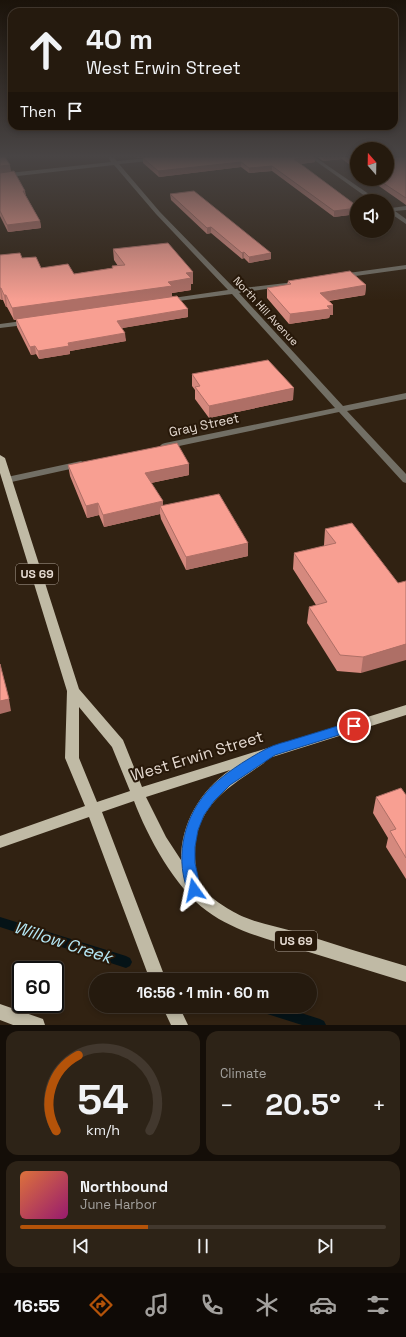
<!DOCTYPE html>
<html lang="en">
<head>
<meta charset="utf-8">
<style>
	body { margin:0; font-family:"Space Grotesk",sans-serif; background:#2d2317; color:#f1f3f6; height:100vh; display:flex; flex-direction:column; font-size:15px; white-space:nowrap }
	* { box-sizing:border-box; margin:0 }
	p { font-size:13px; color:#a3a19e }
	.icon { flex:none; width:22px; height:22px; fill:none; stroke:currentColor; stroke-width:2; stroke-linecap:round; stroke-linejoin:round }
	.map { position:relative; height:1025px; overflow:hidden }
	.side { display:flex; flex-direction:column; gap:6px; padding:6px; background:#140e08; flex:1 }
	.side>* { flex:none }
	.guide { position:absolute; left:8px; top:8px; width:390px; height:122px; border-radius:12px; box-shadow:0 2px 6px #0003,0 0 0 1px #42382e; background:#251a0e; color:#f1f3f6; overflow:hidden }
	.needle { width:26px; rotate:340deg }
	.controls { position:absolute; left:350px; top:142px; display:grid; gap:8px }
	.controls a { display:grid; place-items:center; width:44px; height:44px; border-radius:50%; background:#251a0e; box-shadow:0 2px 6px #0003,0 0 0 1px #42382e; font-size:20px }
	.speed { position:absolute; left:12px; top:961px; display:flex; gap:8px; font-size:20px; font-weight:700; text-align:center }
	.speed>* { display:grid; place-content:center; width:52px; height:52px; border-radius:50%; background:#251a0e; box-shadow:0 2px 6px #0003,0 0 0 1px #42382e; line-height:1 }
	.speed .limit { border:2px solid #111; border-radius:6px; background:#fff; color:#111 }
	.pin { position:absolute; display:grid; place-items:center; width:34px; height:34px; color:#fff; margin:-17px; border:2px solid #fff; border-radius:50%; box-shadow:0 1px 4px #0007 }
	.me { position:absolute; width:44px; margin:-22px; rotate:348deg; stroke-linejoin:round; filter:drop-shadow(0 0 3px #0008) }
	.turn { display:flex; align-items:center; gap:14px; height:84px; padding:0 12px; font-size:18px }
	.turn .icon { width:52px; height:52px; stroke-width:2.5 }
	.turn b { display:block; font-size:28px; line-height:34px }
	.then { display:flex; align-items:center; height:38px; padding:0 12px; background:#0003; gap:8px; font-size:15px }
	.big { font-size:30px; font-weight:600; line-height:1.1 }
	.side .widget { flex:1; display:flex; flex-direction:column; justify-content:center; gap:6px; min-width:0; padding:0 14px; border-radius:12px; background:#2d2317 }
	.side .dial { align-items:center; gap:0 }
	.dial svg { height:104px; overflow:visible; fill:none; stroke:#42382e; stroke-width:7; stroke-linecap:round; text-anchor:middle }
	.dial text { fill:#f1f3f6; stroke:none }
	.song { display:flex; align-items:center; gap:12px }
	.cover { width:48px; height:48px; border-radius:6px; background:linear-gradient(135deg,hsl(20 70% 55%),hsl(320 70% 35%)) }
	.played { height:4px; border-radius:2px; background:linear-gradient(90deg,#b45309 35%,#42382e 35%) }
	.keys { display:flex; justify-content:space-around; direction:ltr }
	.heat { display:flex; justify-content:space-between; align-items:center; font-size:22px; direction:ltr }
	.side .tiles { flex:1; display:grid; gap:6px; grid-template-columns:1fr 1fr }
	.widget:last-child { grid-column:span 2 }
	.trip { position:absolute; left:89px; top:973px; width:228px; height:40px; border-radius:20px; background:#251a0e; box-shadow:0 2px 6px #0003,0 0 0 1px #42382e; font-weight:600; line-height:40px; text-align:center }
	.tab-bar { display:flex; height:64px; justify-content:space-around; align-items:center; background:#0f0a06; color:#a3a19e }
	.tab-bar .icon { width:28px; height:28px }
	.tab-bar .selected { color:#b45309 }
	.tab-bar b { font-size:18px; color:#f1f3f6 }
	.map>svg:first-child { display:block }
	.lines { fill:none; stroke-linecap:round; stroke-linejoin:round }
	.stream { fill:#051317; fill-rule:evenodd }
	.minor { fill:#726f65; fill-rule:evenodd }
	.major { fill:#c0baa5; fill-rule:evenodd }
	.wall { fill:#d5897e }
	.shaded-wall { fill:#ae6f66 }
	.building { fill:#f89f92; stroke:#ae6f66 }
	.route { fill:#1a73e8; stroke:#114b97 }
	.labels { text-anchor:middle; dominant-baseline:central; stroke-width:4; stroke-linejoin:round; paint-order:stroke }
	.far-street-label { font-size:11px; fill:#e5dad1; stroke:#271809 }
	.shield { fill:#271809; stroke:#aca095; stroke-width:1 }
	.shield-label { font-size:12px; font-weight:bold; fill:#e5dad1 }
	.street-label { font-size:13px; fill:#e5dad1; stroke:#271809 }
	.near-street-label { font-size:16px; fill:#e5dad1; stroke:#271809 }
	.near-water-label { font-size:17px; font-style:italic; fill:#b5e8f6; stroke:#271809 }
</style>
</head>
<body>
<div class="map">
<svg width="406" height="1025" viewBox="0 0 406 1025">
	<rect width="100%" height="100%" fill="#312212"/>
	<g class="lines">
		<g class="stream">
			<path d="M0,917L126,956L130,958L132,962L130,966L126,968L0,927Z"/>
			<path d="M255,1006H279L320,1019L324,1021L326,1025H302L261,1012L257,1010Z"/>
		</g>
		<g class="minor">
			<path d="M108,157H113L117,161L158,157H172L170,159L119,164L160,212L235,289L303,281V283L301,284L239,293L343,406L406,393V399L347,411L406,474V483L403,482L339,412L165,449L162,448L160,446L162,444L165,443L335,408L232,294L163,303V299H166L228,290L156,214L114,165L0,178V174L111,162Z"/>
			<path d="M310,157H315L379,201H372Z"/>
			<path d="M387,206L391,208L406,206V210L395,211L406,219V224L387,211Z"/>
			<path d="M406,265V269L341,278L338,276L341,274Z"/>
			<path d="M30,320H33V324L0,328V324Z"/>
			<path d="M81,461L86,464L84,466L7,483L2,480L7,477Z"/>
		</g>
		<g class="major">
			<path d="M0,455L5,458L79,689L123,740L142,787L406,705V715L266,759L264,763C228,788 195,805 195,855C195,864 197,880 202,887C209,898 232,912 244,917C260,924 279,927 296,932C333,944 369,955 406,966V982C370,971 335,960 299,949C267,939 234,931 207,911C176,889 147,836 134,801L102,812L166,980H150L89,817L0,848V836L85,806L65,758L67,691L0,473ZM79,707L112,747L130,791L97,802L79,758ZM230,770C200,791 181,823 181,860L166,837L146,797Z"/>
			<path d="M0,1004L43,1019L45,1025H13L0,1020Z"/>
			<path d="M162,1006H179L188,1025H171Z"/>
		</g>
	</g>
	<g class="wall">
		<path d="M0,157L11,171L6,172L25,191L26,196L40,221L41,228L8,232L0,216Z"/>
		<path d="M136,157H315V162L300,164L357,206V214L334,217L272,171L249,173L241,167L159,177L143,163V158L148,157L137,158Z"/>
		<path d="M317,157H357V170L342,159L323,161Z"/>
		<path d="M406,157V205L369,179H387Z"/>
		<path d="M170,194L271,259L249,263L244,258L242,259L211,233L207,234L171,200Z"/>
		<path d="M113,249L193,272V284H191V290L172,293V296L188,317L122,328L126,341L70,351V354L39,359L36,354L31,355L17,327L16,320H14L7,307H6L3,300H1L0,299V255L22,258L41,268L74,274L112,268V266H118L114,260Z"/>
		<path d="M288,281L366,285L365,295L329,301L333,305V315H330L329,318L289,324L267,298V288L287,285Z"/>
		<path d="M192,374L293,400L209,418L195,399V390L192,386Z"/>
		<path d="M68,465L189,475L151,483L163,501V506L248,556L186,570L161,519L160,514L104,527L99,515L87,518L70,476Z"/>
		<path d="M325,529L398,583L361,673L337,671L307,623L309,607L316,605L293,569L294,553L324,546V545Z"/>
		<path d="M406,795V879L386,847L388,838L373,813L376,797Z"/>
	</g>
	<g class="shaded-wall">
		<path d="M315,157V162L294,165V159Z"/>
		<path d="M324,157H342V159L323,161Z"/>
		<path d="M241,162V167L159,177L158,171Z"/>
		<path d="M10,165L11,171L0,173V166Z"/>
		<path d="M272,166V171L249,173V168Z"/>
		<path d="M357,208V214L334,217V211Z"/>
		<path d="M40,221L41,228L8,232L7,225Z"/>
		<path d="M211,227V233L207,234V228Z"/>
		<path d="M244,252V258L242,259V253Z"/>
		<path d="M271,253V259L249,263V257Z"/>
		<path d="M193,272V284H191V290L172,293V298L14,320L12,308L168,282L186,273Z"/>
		<path d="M366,285L365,295L320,302V293Z"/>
		<path d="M0,288H1L3,300H1Z"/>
		<path d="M4,295H6L7,307H6Z"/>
		<path d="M333,305V315H330L329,318L289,324L290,314Z"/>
		<path d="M188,309V317L117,329V321Z"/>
		<path d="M125,333L126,341L70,351V354L39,359L38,351L68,343Z"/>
		<path d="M35,346L36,354L31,355L30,347Z"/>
		<path d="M294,388L293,400L209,418V406Z"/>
		<path d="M189,464V475L146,484L145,473Z"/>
		<path d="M163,501V512L160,506V514L104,527L103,515Z"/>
		<path d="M98,503L99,515L87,518L86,506Z"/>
		<path d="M248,543V556L186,570V557Z"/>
		<path d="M406,644V660L361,673L363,657Z"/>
		<path d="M9,699L11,711L0,714V701Z"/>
	</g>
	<g class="building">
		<path d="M0,157H5L10,165L0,166Z"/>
		<path d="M151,157H312L294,159L357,206V208L334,211L272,166L249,168L241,162L158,171L143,158Z"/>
		<path d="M347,157H357V164Z"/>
		<path d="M387,157H406V198L377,179H387Z"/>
		<path d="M14,171L25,191H23L40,221L7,225L0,211V173Z"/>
		<path d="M194,191L271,253L249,257L244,252L242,253L211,227L207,228L170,194Z"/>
		<path d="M168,243L193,272L186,273L191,278L168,282L172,286L12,308L6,295H4L1,288H0V255L20,253L22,258L36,257L41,268L68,264L74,274L113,268L112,266L125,265L113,249Z"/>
		<path d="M350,271L366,285L320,293L333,305L327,306L330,309L290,314L267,288L291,284L288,281Z"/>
		<path d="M177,296L188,309L117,321L125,333L68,343L69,346L38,351L35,346L30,347L16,319Z"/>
		<path d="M268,360L294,388L209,406L195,387L200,386L192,374Z"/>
		<path d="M177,443L189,464L145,473L163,501L103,515L98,503L86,506L68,465Z"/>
		<path d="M219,494L248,543L186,557L160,506Z"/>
		<path d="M352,523L398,583L406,581V644L363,657L340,655L309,607L327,602L294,553L336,543L325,529Z"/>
		<path d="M0,664L9,699L0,701Z"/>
		<path d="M401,788L406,795V858L390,831L396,829L376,797Z"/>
	</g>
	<linearGradient id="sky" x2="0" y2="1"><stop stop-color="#1b130a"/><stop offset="0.52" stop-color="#484444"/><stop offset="1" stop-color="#484444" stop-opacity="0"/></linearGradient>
	<rect width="406" height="300" fill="url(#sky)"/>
	<path class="route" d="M354,721L358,723L360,726L358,729L275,755L230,785L214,801L204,815L198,830L195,847V863L201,890L199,894L194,896L189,894C175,861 182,822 205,794C218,777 247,759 266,749C275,744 286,742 295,739C315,733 334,727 354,721Z"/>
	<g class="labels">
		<g class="far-street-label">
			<text transform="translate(266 311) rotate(47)">North Hill Avenue</text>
		</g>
		<g class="shield">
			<rect x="16" y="564" width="42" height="20" rx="3"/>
			<rect x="275" y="931" width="42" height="20" rx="3"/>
		</g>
		<g class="shield-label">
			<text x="37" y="574">US 69</text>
			<text x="296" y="941">US 69</text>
		</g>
		<g class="street-label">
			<text transform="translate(204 425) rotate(-12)">Gray Street</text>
		</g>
		<g class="near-street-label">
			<text transform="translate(197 756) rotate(-17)">West Erwin Street</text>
		</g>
		<g class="near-water-label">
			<text transform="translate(63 942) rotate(18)">Willow Creek</text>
		</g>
	</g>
</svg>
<div class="controls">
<a><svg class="needle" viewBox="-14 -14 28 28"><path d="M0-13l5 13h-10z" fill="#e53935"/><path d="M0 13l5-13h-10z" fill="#a3a19e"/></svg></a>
<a><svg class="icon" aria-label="sound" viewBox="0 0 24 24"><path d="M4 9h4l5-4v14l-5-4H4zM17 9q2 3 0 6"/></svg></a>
</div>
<div class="speed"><div class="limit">60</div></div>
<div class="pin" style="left:354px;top:726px;background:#d93025"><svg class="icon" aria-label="arrive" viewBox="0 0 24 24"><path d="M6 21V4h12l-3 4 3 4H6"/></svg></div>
<svg class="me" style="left:194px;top:890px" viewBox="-20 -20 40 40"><path d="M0-17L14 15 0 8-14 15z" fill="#1a73e8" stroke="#fff" stroke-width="4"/></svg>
<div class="trip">16:56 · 1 min · 60 m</div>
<div class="guide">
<div class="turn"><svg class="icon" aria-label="ahead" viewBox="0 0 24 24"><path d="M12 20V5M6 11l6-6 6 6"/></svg><div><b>40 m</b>West Erwin Street</div></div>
<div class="then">Then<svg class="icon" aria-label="arrive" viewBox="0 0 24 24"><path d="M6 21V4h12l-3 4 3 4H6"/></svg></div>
</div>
</div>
<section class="side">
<div class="tiles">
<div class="widget dial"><svg viewBox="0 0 100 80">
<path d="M14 69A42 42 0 1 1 86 69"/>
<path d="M14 69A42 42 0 0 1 31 11" stroke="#b45309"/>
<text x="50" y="56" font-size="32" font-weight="700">54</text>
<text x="50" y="72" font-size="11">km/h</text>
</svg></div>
<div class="widget"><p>Climate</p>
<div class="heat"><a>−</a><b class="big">20.5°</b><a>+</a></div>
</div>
<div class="widget">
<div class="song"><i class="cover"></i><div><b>Northbound</b><p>June Harbor</p></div></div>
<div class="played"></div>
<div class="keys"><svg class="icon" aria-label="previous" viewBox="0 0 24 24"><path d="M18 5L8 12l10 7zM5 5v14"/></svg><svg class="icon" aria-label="pause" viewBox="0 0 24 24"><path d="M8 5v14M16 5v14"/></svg><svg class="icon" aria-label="next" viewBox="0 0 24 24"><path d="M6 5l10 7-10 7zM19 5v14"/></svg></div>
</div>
</div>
</section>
<nav class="tab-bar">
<b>16:55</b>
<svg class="icon selected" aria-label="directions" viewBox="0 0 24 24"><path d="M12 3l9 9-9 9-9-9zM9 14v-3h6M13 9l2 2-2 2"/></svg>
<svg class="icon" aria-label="music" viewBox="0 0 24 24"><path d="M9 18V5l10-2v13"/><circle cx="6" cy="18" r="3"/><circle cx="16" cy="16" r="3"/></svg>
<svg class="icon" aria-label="phone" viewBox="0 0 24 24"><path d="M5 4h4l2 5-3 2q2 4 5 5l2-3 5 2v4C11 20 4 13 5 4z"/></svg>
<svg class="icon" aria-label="climate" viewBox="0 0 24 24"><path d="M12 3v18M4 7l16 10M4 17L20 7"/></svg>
<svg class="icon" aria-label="car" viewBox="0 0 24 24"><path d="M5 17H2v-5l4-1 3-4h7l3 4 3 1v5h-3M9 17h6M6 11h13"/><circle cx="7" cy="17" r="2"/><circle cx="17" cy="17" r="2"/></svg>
<svg class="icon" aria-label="filters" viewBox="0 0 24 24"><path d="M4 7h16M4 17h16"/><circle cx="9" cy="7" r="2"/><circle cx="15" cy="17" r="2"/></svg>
</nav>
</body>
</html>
